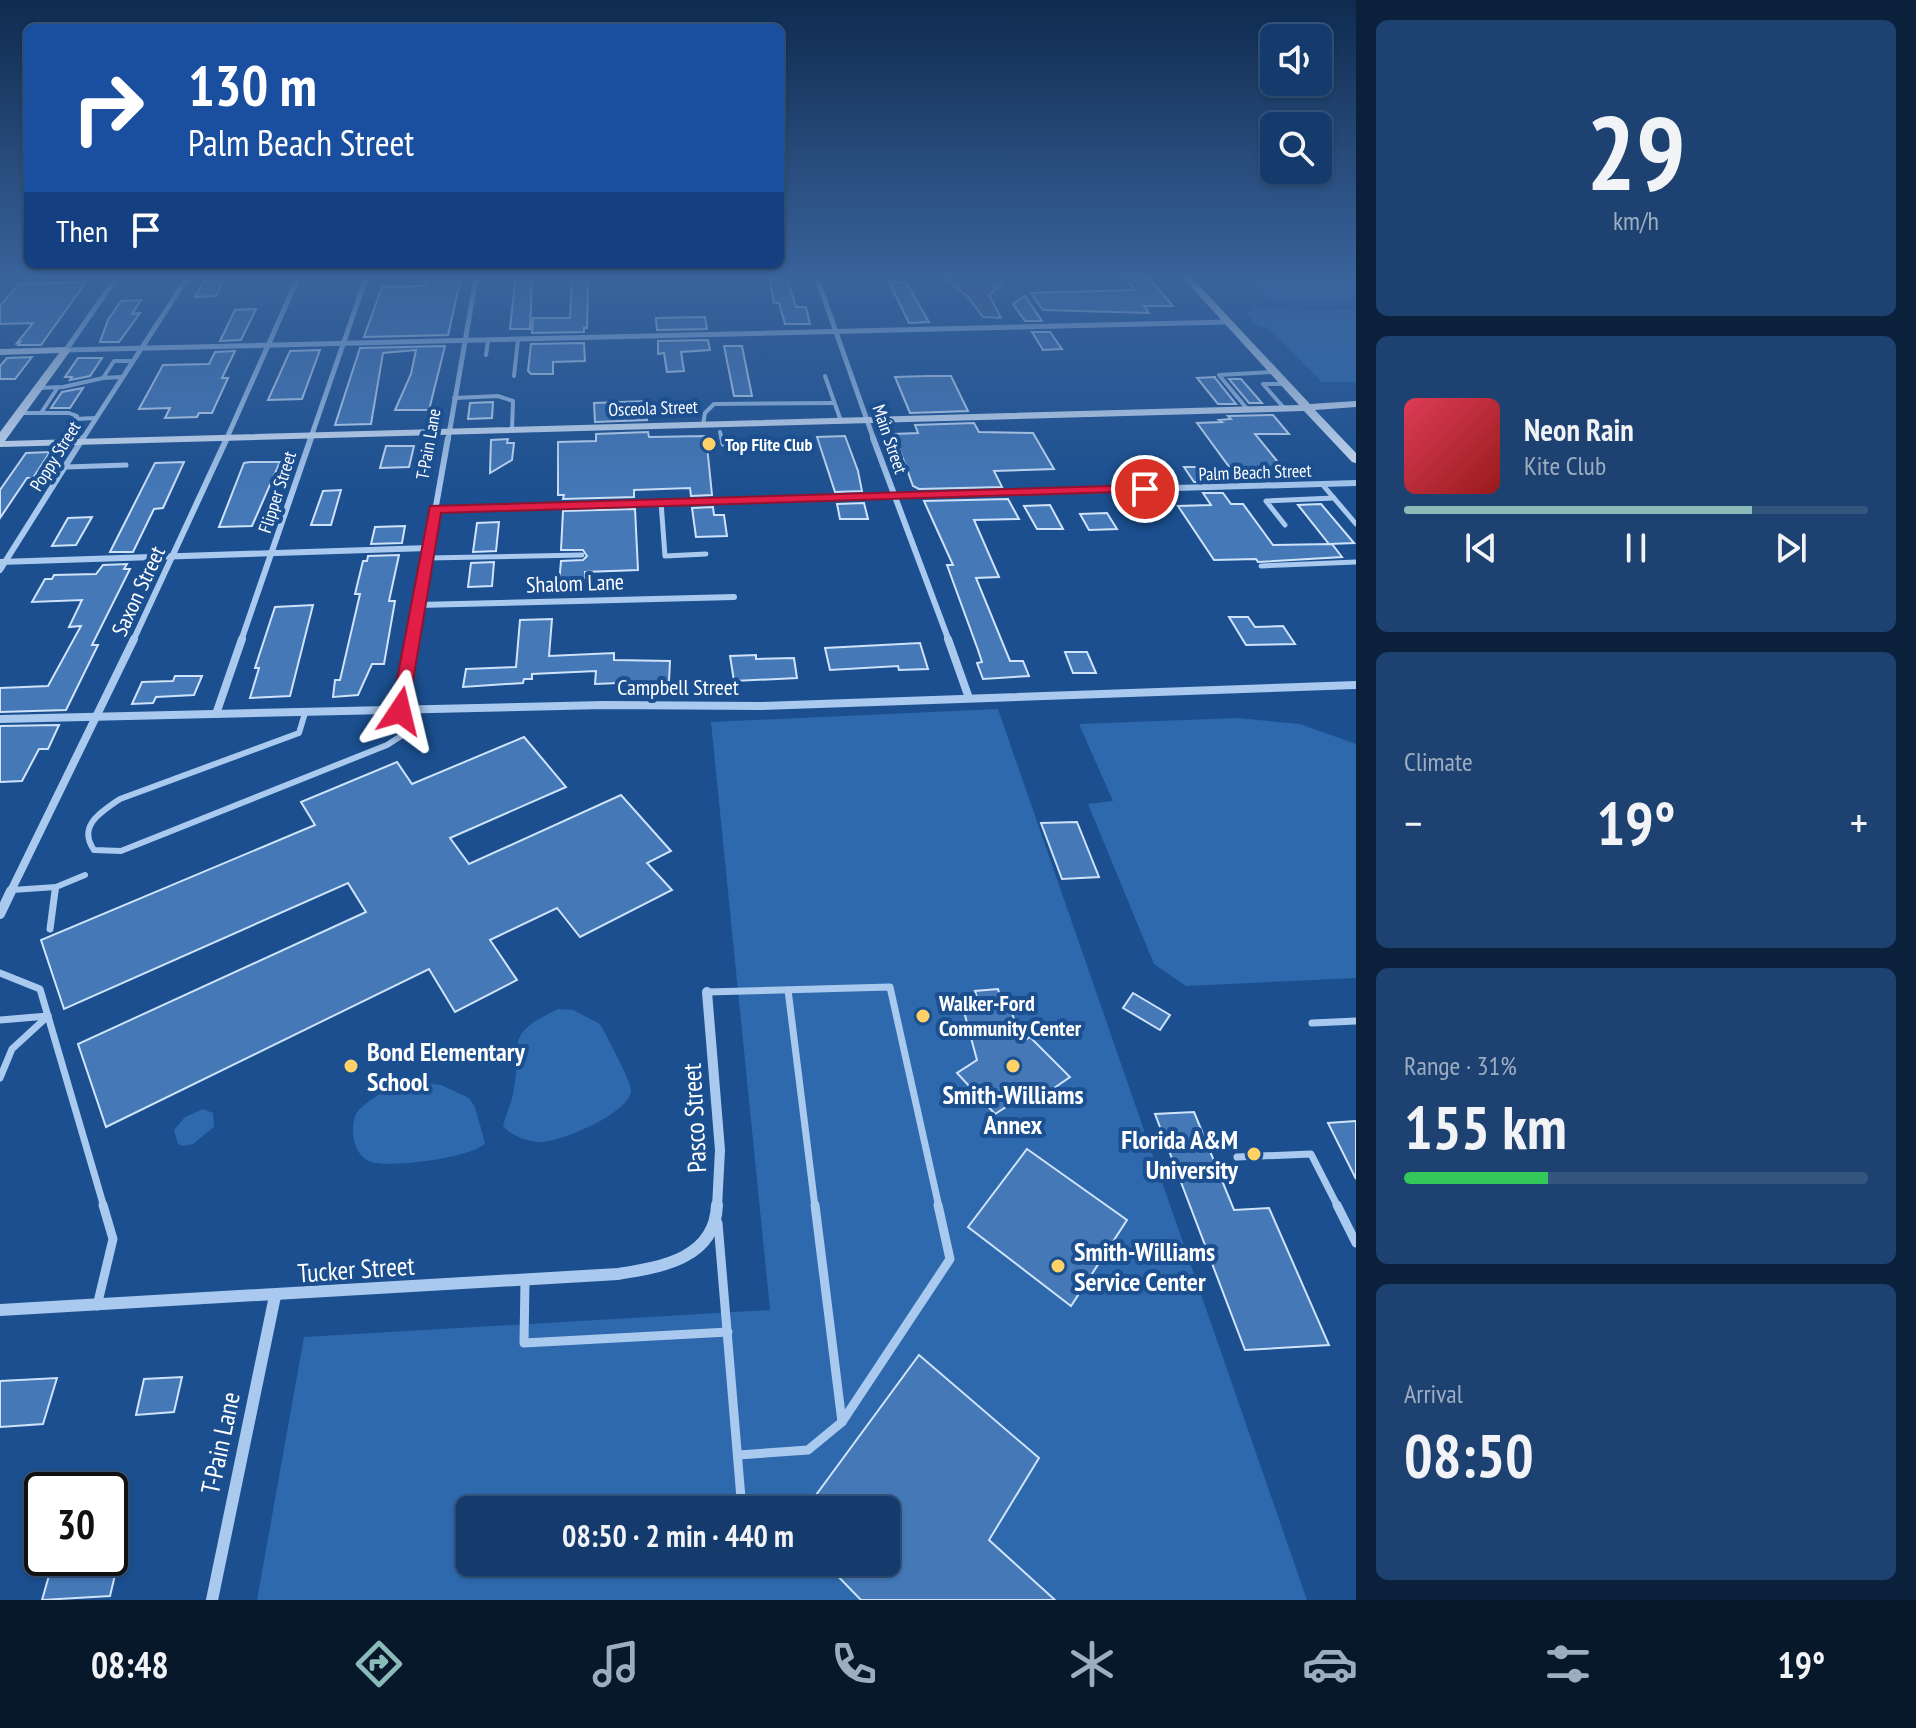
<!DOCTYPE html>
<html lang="en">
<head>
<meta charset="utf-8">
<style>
	body { margin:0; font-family:"PT Sans Narrow",sans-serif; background:#1d4271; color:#f1f3f6; height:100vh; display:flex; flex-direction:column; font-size:30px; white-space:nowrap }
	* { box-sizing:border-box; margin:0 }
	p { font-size:26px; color:#9dadc1 }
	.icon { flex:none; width:44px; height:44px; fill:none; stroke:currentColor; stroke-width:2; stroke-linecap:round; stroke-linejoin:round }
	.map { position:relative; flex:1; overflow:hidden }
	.side { display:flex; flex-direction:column; gap:20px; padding:20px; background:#0b203b; width:560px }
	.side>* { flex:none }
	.top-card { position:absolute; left:24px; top:24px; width:760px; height:244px; border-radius:12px; box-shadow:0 2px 6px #0004,0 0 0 2px #33557e; background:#1a4fa0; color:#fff; overflow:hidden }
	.tools { position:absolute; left:1260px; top:24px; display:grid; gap:16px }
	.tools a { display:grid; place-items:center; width:72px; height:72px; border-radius:12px; background:#143b6b; box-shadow:0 2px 6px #0004,0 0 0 2px #33557e; font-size:40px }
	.speed { position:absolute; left:24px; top:1472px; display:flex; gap:16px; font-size:40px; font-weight:700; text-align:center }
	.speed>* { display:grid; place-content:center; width:104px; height:104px; border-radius:50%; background:#143b6b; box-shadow:0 2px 6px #0004,0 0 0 2px #33557e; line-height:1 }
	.speed .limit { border:4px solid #111; border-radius:12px; background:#fff; color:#111 }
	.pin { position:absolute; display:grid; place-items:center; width:68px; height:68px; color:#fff; margin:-34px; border:4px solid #fff; border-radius:50%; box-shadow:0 2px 8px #0007 }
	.me { position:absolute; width:88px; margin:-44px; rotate:10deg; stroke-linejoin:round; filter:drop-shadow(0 0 6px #0008) }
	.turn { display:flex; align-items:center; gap:28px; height:168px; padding:0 32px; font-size:36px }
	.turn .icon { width:104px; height:104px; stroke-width:2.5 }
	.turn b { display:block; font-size:56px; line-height:68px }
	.then { display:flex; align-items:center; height:76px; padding:0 32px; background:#0003; gap:16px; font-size:30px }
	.big { font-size:60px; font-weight:700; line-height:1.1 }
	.side .card { flex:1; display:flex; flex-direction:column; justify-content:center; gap:12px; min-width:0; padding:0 28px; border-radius:12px; background:#1d4271 }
	.side .dial { align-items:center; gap:0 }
	.dial b { font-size:104px; line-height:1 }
	.song { display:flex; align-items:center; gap:24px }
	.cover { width:96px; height:96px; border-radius:12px; background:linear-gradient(135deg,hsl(350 70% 55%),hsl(0 70% 35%)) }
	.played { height:8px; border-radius:4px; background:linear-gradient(90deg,#8bbbb9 75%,#33557e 75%) }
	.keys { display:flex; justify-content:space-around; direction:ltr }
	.heat { display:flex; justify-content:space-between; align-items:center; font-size:44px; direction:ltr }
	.charge { height:12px; border-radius:6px; background:linear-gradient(90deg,#34c759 31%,#33557e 0) }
	.trip { position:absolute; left:456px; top:1496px; width:444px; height:80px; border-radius:12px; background:#143b6b; box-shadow:0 2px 6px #0004,0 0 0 2px #33557e; font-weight:700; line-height:80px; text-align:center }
	.tabs { display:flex; height:128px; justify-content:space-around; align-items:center; background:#08182b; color:#9dadc1 }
	.tabs .icon { width:56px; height:56px }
	.tabs .active { color:#8bbbb9 }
	.tabs b { font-size:36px; color:#f1f3f6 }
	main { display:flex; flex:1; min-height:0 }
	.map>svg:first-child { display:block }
	.green { fill:#2e69ad; fill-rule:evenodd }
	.water { fill:#3c6290; stroke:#9cc4f0; stroke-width:2 }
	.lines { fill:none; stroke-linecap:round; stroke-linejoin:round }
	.stream-far1 { stroke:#9cc4f0; stroke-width:4 }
	.stream { stroke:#9cc4f0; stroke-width:5 }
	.building { fill:#4478b7; stroke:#cfe3fa; stroke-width:2 }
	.lane-far4 { stroke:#a9c9ee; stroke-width:4 }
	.lane-far3 { stroke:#a9c9ee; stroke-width:5 }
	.lane-far2 { stroke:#a9c9ee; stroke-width:6 }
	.lane-far1 { stroke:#a9c9ee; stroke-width:7 }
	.lane { stroke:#a9c9ee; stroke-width:9 }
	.street-far4 { stroke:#a9c9ee; stroke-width:5 }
	.street-far3 { stroke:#a9c9ee; stroke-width:6 }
	.street-far2 { stroke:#a9c9ee; stroke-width:8 }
	.street-far1 { stroke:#a9c9ee; stroke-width:10 }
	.street { stroke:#a9c9ee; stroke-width:12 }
	.secondary { fill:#d6e6fa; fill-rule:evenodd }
	.route { fill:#e11d48; stroke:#92132f; stroke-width:2 }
	.poi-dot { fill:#ffd166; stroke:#1b4f8f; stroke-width:3 }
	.labels { text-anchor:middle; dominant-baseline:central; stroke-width:8; stroke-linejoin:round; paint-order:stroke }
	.far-street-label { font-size:18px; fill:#fff; stroke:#1b4f8f }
	.far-poi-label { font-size:18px; font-weight:bold; fill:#fff; stroke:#1b4f8f; text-anchor:start }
	.street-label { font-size:22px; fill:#fff; stroke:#1b4f8f }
	.poi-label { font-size:22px; font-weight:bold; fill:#fff; stroke:#1b4f8f; text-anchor:start }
	.near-poi-label { font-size:26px; font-weight:bold; fill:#fff; stroke:#1b4f8f; text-anchor:start }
	.near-street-label { font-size:26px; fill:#fff; stroke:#1b4f8f }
</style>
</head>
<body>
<main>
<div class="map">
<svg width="1356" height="1600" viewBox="0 0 1356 1600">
	<rect width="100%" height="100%" fill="#1b4f8f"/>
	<g class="green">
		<path d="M1248,278H1356V299L1271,301Z"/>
		<path d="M1282,308L1286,311L1356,310V382H1322L1268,327H1259L1247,314L1254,309Z"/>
		<path d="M998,709L1307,1600H257L304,1337L770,1310L711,722ZM470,1510H886V1562H470Z"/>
		<path d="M1237,718L1300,724L1356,744V978L1186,986L1154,964L1088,804L1113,801L1079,724Z"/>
		<path d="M558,1009L573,1010L600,1024C606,1035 632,1083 631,1091C628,1114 564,1140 543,1142C530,1143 511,1136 503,1126C506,1114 512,1102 514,1089C523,1040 502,1036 558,1009Z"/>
		<path d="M427,1083L441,1085L469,1098L475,1107L485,1143C474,1158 389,1168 371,1162C354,1157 349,1129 356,1114C360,1107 377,1095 385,1091C397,1085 413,1087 427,1083Z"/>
		<path d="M203,1109L213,1113L214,1127L193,1144L183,1146L178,1144L174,1130L185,1117Z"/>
	</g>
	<path class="water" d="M944,278H1001L1003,282L989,295L1001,318L983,317L968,297Z"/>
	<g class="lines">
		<path class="stream-far1" d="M720,432L722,440"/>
		<path class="stream" d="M722,438L723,444"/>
	</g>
	<g class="building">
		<path d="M206,278H225L216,296L195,297Z"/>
		<path d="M427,278H461L448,335L364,337L382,287L424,286Z"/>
		<path d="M572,278H588L587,328H584V332L532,333L533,318H570Z"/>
		<path d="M769,278H787L796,307H806L810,324H785L779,303H774Z"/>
		<path d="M1124,278H1149L1173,306H1144L1149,313L1043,310L1031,293L1135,290Z"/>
		<path d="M532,281L530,329H510L515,282Z"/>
		<path d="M86,282L41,345H18L20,342L17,343L33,323L0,324V306L19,284Z"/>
		<path d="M889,282H906L929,322L909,323Z"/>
		<path d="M1025,296L1042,321H1025L1013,304Z"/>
		<path d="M141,300L132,314L140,313L119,342H100L108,320L121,301Z"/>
		<path d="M256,309L241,340L220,341L235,310Z"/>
		<path d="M705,317L707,329L657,330L656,318Z"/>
		<path d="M1032,332H1050L1062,349L1043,350Z"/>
		<path d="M708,340L710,350L681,352L684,371L667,372L664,353L658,354V341Z"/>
		<path d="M584,343L585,361L553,362V374H531L528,371L531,344Z"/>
		<path d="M445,346L429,410H395L411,374L416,350L383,353L371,424L335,425L360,348Z"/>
		<path d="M724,346H742L752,396H734Z"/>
		<path d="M320,350L302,399L268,400L290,351Z"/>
		<path d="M235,351L222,378H228L212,413H199L197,417L165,418L170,408L139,409L163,365L209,364L215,352Z"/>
		<path d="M32,357L15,379H0V366L7,358Z"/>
		<path d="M78,358H102L90,376L70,380L72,377H65Z"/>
		<path d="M928,376H951L968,411L910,413L895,377Z"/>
		<path d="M1215,377V378L1236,404H1218L1197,378Z"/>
		<path d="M1229,379H1241L1262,403H1249Z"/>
		<path d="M83,388L70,408H51L62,392Z"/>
		<path d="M646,401L647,420L595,422L594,403Z"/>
		<path d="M493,402L492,418L468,419L470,403Z"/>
		<path d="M1273,415L1289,434H1255L1282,467L1230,468L1197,423L1222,422L1219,420L1231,419L1228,416Z"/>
		<path d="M974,423L979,432L1033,433L1054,469L994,471L1002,487L919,489L913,486L894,434L918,433L915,425Z"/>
		<path d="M648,432L649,437L706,436L712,495L691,496L690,488L634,490V497L563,499L564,495H558V442L596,441V434Z"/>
		<path d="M845,436L858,471L862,491L835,492L817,437Z"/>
		<path d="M508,439L507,443H514L512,460L490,473L491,440Z"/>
		<path d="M386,446H414L409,467L380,468Z"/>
		<path d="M50,452L33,478H27L0,518V490L26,453Z"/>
		<path d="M184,462L163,508L154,509L133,552H110L155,463Z"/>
		<path d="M250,462H280L252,526L219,527L244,463Z"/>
		<path d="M1184,467H1203L1214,481L1194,482Z"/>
		<path d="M341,490L331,525H311L323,491Z"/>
		<path d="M1203,493H1223L1231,504H1243L1273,545L1332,544L1342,557L1258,562L1256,559L1214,560L1178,506L1211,505Z"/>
		<path d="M1008,499L1019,519L974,520L999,577L976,578L1010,661H1023L1029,676L983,679L977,663L982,662L978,650L947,565H953L924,501Z"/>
		<path d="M864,503L868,519H840L837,504Z"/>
		<path d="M1321,504L1354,543L1329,544L1298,505Z"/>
		<path d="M1050,505L1063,529H1037L1024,506Z"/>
		<path d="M713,507L714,515H724L727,536L696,537L692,508Z"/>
		<path d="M635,509L638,570L585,572V584H559L561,561L583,560L587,556L583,550H561L563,511Z"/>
		<path d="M1107,513L1117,529L1089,530L1080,514Z"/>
		<path d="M92,517L76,545L52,546L68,518Z"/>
		<path d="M499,522L496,551L473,552L477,523Z"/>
		<path d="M405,526L402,543L371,544L375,527Z"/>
		<path d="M399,555L389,601H395L384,664H372L358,695L333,697L335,680H340L360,594H355L363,561H367L368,556Z"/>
		<path d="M494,562L492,586L468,587L471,563Z"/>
		<path d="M127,564L124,569H130L92,645H98L66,710L0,712V688L48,686L81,626L69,627L82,600L32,602L45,579H52L54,575L96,574L103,565Z"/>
		<path d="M313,605L290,696L250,698L259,668H255L275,607Z"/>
		<path d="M1229,617H1248L1255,627L1283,626L1295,644L1246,645Z"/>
		<path d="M552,619L549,656L614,653V660L670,661L669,681L595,684L596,671L532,674V679H524L523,683L463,687L466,669L516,667L520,620Z"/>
		<path d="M920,643L928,669L899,670L898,666L830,670L825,648Z"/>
		<path d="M1065,652H1087L1096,673H1073Z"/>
		<path d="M756,655V659L794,658L797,678L734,681L730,656Z"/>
		<path d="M175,676H202L194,695L156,697L153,703L132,704L142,682L173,681Z"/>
		<path d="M59,725L48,749H39L22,781L0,782V726Z"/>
		<path d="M524,737L566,787L450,838L469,864L621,795L671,851L647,863L672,890L580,937L557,908L490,940L517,980L455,1012L429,969L106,1127L78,1044L366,912L348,883L64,1009L41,940L315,825L301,802L397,762L412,784Z"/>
		<path d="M1077,822L1099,877L1062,879L1041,823Z"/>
		<path d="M998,989L1003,1006H1010L1021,1043L1030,1037L1070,1077L1044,1095L1037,1087L995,1114L957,1073L977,1060L963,1008L980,1007L975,991Z"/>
		<path d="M1133,993L1170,1015L1160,1030L1123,1008Z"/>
		<path d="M1194,1112L1234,1210L1269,1208L1329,1345L1245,1350L1155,1114Z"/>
		<path d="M1356,1121V1179L1328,1123Z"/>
		<path d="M1027,1149L1127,1220L1071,1306L968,1227Z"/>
		<path d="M919,1355L1039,1458L989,1540L1055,1600H861L824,1562H886V1510H805Z"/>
		<path d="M182,1377L174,1412L136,1415L144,1379Z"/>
		<path d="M57,1378L43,1424L0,1427V1381Z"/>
		<path d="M54,1558H119L110,1596L42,1600Z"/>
	</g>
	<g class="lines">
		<g class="lane-far4">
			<path d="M486,355L488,340"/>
			<path d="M514,376L518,339"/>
			<path d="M825,376L841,421"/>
			<path d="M121,377L103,378L114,361H131"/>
			<path d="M38,388L63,387L103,378"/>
			<path d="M454,398L498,396L513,401L512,430"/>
			<path d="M1285,409L1263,384H1286"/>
			<path d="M1248,410L1219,375L1274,372"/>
			<path d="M20,413H69L77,416L71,427"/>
			<path d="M41,413L58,387"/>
			<path d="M75,419L96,418"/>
			<path d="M703,425L705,413L714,404L834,403"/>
		</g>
		<g class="lane-far3">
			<path d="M66,467L126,465"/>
			<path d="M1322,484L1356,524"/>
			<path d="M661,502L665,556L706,554"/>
			<path d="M1285,525L1266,501L1334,498"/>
			<path d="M427,558L582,555"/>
			<path d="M1261,566L1356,562"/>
		</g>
		<g class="lane-far2">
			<path d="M305,713L299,733L120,799C101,812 77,826 94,850L121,851L387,745L401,736L411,710"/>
			<path d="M12,890L56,887"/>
			<path d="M55,893L56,887L85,875"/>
		</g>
		<g class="lane-far1">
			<path d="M50,929L55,891"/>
			<path d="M0,973L40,989L104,1207"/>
			<path d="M788,990L815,1207"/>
			<path d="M707,992L890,987L939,1207"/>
			<path d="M0,1020L48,1016"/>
			<path d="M1312,1023L1356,1021"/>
			<path d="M0,1078L12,1049L48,1016"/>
			<path d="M1237,1157L1311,1154L1338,1207"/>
		</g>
		<g class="lane">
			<path d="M815,1205L842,1422"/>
			<path d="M1337,1205L1356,1243"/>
			<path d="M718,1223L742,1510"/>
			<path d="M525,1280L524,1343L728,1332"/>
			<path d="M97,1306L113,1239L103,1205"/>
			<path d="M738,1455L808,1450L842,1422L950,1259L938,1205"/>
		</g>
		<g class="street-far4">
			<path d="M817,278L874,440"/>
			<path d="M66,350L1228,322"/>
			<path d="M66,350L116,278"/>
			<path d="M82,440L187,278"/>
			<path d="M226,440L298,278"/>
			<path d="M310,440L366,278"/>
			<path d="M448,440L476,278"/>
		</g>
		<g class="street-far3">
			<path d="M873,438L949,641"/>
			<path d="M435,509L1356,483"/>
			<path d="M0,562L428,548"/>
			<path d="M0,570L83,438"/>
			<path d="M418,605L734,597"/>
			<path d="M133,641L227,438"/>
			<path d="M241,641L311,438"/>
			<path d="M412,641L448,438"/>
		</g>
		<g class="street-far2">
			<path d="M948,639L969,698"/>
			<path d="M400,711L413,639"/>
			<path d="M216,714L242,639"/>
			<path d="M0,719L604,705L761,706L1356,685"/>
			<path d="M10,893L134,639"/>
		</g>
		<g class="street-far1">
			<path d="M0,914L11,891"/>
			<path d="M707,992L720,1150L717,1207"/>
		</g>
		<g class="street">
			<path d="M0,1310L618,1274C661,1267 715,1259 717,1205"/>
			<path d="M212,1600L275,1296"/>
		</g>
		<path class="secondary" d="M1183,278H1192L1310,404L1356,401V407L1315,410L1356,453V463L1352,462L1304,411L0,447V432L59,353L0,355V349L66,347L71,350L5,441L1299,405Z"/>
	</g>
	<linearGradient id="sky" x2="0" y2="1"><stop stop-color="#0f2b4f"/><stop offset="0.55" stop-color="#39639b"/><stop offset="1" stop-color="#39639b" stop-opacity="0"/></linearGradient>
	<rect width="1356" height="502" fill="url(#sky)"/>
	<path class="route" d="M1145,485L1150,486V491L441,513L408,711L400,716L391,711L430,506Z"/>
	<g class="poi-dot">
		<circle cx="709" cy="444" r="8"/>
		<circle cx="923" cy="1016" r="8"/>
		<circle cx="351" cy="1066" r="8"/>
		<circle cx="1013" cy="1066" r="8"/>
		<circle cx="1254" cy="1154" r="8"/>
		<circle cx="1058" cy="1266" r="8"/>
	</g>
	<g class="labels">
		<g class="far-street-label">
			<text transform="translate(653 408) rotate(-2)">Osceola Street</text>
			<text transform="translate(890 439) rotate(71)">Main Street</text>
			<text transform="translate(428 444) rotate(-80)">T-Pain Lane</text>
			<text transform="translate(55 456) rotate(-58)">Poppy Street</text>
			<text transform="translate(1255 472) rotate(-2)">Palm Beach Street</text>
			<text transform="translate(277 492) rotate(-72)">Flipper Street</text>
		</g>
		<g class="far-poi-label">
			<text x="725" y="444">Top Flite Club</text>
		</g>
		<g class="street-label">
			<text transform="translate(575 583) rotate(-2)">Shalom Lane</text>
			<text transform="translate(138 591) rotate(-65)">Saxon Street</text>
			<text x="678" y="687">Campbell Street</text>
		</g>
		<g class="poi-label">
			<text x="939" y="1003">Walker-Ford<tspan x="939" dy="25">Community Center</tspan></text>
		</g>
		<g class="near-poi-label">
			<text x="367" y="1051">Bond Elementary<tspan x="367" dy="30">School</tspan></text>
			<text x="1013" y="1094" text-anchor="middle">Smith-Williams<tspan x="1013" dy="30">Annex</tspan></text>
			<text x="1238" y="1139" text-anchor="end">Florida A&amp;M<tspan x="1238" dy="30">University</tspan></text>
			<text x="1074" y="1251">Smith-Williams<tspan x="1074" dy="30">Service Center</tspan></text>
		</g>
		<g class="near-street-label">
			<text transform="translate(694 1118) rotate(-93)">Pasco Street</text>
			<text transform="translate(356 1269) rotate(-4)">Tucker Street</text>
			<text transform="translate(220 1443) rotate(-78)">T-Pain Lane</text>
		</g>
	</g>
</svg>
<div class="tools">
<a><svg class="icon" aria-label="sound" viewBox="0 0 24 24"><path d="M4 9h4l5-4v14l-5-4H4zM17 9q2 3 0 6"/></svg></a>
<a><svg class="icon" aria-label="search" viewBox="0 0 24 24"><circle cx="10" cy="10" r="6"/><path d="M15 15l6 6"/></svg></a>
</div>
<div class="speed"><div class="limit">30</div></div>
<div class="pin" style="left:1145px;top:489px;background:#d93025"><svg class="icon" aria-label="arrive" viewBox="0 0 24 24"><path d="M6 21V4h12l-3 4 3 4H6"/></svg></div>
<svg class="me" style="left:400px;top:711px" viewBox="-20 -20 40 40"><path d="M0-17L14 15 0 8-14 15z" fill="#e11d48" stroke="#fff" stroke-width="4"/></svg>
<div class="trip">08:50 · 2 min · 440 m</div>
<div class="top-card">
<div class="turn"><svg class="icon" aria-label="right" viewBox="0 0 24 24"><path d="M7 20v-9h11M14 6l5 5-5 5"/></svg><div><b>130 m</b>Palm Beach Street</div></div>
<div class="then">Then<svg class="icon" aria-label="arrive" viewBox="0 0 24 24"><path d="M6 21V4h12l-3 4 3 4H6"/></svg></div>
</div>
</div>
<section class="side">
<div class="card dial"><b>29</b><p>km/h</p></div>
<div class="card">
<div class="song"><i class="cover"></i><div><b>Neon Rain</b><p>Kite Club</p></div></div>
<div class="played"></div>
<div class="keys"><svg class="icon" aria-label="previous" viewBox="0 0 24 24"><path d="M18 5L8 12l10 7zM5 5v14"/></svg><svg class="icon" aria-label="pause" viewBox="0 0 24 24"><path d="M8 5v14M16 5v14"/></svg><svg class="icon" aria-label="next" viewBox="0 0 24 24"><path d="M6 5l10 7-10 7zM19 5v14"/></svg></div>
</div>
<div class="card"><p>Climate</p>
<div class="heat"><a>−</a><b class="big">19°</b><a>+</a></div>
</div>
<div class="card"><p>Range · 31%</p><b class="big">155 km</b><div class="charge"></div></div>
<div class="card"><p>Arrival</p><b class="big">08:50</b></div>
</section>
</main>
<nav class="tabs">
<b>08:48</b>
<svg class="icon active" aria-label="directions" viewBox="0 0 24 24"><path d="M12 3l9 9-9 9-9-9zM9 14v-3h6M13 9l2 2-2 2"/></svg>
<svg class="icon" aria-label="music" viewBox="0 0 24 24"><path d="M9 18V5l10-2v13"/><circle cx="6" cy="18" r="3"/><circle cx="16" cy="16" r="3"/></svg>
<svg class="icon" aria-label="phone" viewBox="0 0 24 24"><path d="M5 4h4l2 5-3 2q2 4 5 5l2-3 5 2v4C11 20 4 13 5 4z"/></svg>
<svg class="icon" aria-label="climate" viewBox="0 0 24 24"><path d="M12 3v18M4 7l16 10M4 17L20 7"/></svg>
<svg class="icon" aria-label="car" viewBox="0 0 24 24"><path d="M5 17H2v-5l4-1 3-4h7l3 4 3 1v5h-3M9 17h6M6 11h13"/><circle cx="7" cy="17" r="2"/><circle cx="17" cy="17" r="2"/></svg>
<svg class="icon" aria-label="filters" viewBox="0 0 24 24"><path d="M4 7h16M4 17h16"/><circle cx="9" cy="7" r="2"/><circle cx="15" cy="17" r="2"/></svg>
<b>19°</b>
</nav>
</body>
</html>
